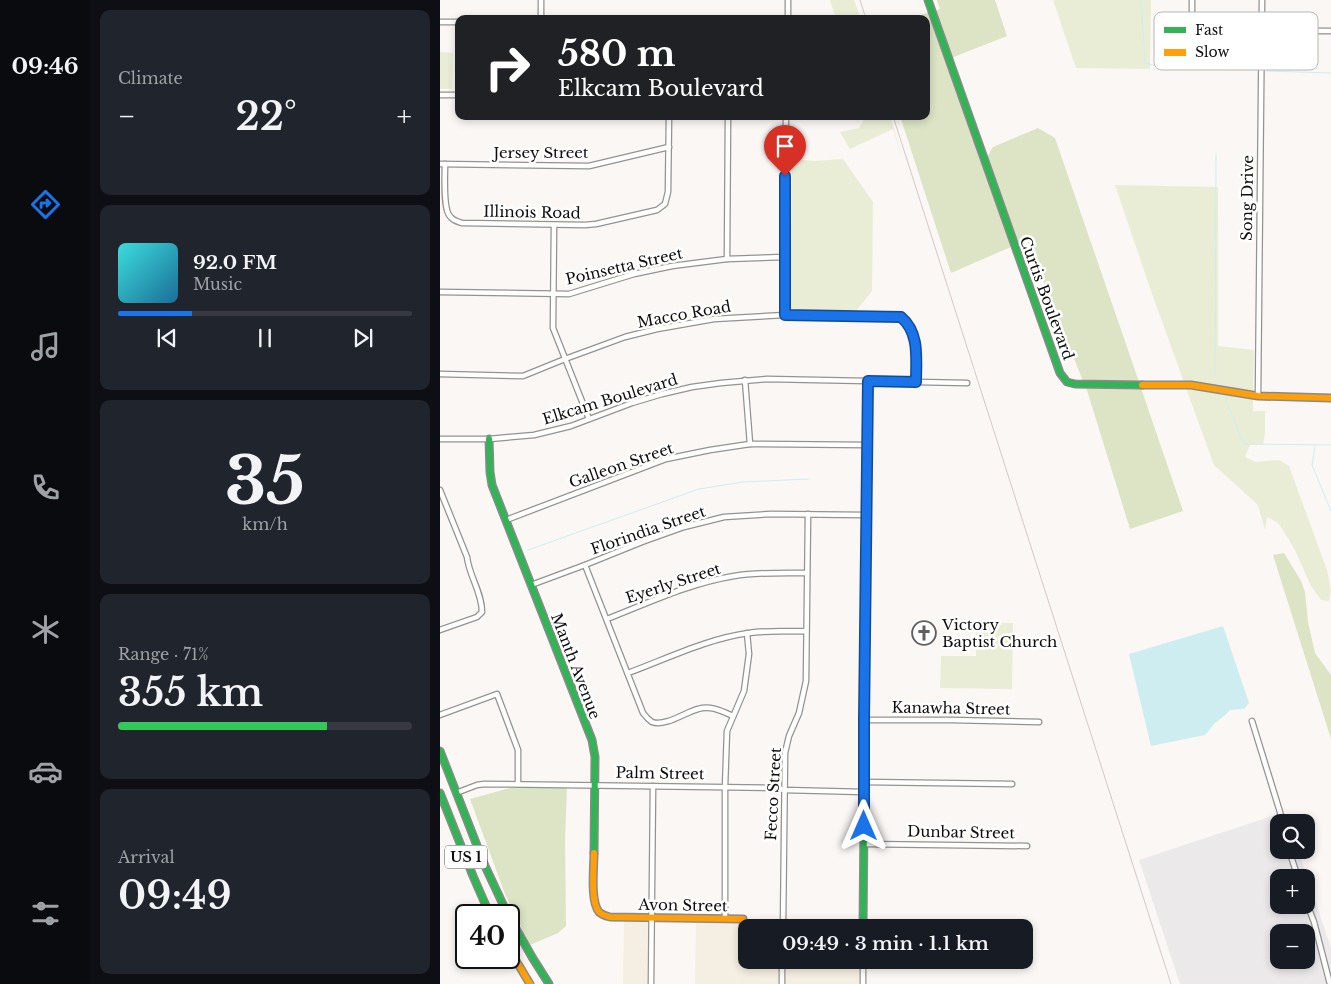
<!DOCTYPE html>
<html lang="en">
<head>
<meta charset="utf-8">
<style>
	body { margin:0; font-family:"Libre Baskerville",serif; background:#20242c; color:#f1f3f6; height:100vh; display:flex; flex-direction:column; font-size:19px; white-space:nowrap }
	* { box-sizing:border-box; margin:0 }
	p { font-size:16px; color:#9ea1a6 }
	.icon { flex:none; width:28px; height:28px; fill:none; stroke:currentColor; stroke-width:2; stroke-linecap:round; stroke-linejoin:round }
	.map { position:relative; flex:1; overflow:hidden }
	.details { display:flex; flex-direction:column; gap:10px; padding:10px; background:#0d0f14; width:350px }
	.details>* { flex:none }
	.hud { position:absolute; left:15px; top:15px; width:475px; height:105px; border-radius:10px; box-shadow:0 2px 8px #0003; background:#202124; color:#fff; overflow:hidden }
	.controls { position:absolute; left:830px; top:814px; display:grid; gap:10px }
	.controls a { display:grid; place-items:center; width:45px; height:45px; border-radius:10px; background:#171b24; box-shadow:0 2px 8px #0003; font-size:25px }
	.speed { position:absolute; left:15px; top:904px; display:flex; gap:10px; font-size:25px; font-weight:700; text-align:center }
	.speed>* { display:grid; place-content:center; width:65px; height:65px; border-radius:50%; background:#171b24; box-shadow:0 2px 8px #0003; line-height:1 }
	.speed .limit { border:2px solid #111; border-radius:8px; background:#fff; color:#111 }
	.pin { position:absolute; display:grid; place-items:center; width:42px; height:42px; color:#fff; margin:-51px -21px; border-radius:50% 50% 50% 0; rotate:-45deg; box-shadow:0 0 5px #0007 }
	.pin .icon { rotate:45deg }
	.me { position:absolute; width:55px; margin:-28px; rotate:0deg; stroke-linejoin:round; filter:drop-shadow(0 0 4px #0008) }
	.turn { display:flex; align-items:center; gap:18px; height:105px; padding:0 20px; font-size:22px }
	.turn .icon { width:65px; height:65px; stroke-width:2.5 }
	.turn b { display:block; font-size:35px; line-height:42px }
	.big { font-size:38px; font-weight:600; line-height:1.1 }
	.details .widget { flex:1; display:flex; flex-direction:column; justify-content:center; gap:8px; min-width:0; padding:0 18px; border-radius:10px; background:#20242c }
	.details .dial { align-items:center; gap:0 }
	.dial b { font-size:65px; line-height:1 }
	.song { display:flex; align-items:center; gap:15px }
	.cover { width:60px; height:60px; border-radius:8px; background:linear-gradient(135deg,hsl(180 70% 55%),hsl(200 70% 35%)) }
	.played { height:5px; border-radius:2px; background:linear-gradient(90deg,#1a73e8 25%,#363941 25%) }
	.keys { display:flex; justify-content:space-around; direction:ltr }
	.heat { display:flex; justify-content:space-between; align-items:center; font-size:28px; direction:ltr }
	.charge { height:8px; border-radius:4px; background:linear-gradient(90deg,#34c759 71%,#363941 0) }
	.trip { position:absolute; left:298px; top:919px; width:295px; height:50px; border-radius:10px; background:#171b24; box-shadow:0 2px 8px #0003; font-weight:600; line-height:50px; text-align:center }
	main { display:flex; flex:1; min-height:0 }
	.tabs { display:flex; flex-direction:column; width:90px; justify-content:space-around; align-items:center; background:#090b0e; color:#9ea1a6 }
	.tabs .icon { width:35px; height:35px }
	.tabs .selected { color:#1a73e8 }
	.tabs b { font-size:22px; color:#f1f3f6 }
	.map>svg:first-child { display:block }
	.industrial { fill:#ece9eb; fill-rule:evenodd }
	.farmland { fill:#f5eee2 }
	.green { fill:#eaedd6 }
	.forest { fill:#dce4c5 }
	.water { fill:#ceedf1 }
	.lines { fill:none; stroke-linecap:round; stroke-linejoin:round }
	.stream { stroke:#ceedf1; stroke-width:1 }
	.street-casing { stroke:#949392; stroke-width:7 }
	.fast-casing { stroke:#8b8a88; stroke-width:9 }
	.slow-casing { stroke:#8b8a88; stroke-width:9 }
	.street { stroke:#fefefd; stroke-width:4.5 }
	.fast { stroke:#30b455; stroke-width:6 }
	.slow { stroke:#ff9f0a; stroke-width:6 }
	.rail { stroke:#d5c7ca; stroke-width:1 }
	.route-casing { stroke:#114b97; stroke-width:12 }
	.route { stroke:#1a73e8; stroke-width:9 }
	.labels { text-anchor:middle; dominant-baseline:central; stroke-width:5; stroke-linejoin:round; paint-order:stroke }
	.shield { fill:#fff; stroke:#565656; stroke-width:1 }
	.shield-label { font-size:14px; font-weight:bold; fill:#0e0e0e }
	.street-label { font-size:15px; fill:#0e0e0e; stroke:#fff }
	.poi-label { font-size:15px; fill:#0e0e0e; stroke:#fff; text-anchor:start }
	.key { fill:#fff; stroke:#b7b7b7; stroke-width:1 }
	.key-label { font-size:14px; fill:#0e0e0e }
</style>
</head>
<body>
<main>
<nav class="tabs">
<b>09:46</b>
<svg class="icon selected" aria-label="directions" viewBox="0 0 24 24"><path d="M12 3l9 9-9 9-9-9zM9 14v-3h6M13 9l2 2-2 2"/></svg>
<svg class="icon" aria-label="music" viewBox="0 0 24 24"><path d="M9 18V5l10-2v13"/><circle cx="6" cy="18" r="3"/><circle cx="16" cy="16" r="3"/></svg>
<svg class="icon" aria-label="phone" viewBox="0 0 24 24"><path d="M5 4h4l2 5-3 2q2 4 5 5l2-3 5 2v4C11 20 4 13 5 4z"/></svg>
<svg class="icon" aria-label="climate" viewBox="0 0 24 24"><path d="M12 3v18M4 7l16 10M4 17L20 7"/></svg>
<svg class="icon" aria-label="car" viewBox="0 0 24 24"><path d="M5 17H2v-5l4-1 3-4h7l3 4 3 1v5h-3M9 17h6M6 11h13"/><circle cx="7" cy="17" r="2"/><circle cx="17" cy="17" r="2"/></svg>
<svg class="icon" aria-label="filters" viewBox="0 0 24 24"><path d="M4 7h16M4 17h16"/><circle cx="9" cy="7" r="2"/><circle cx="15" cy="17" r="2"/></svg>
</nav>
<section class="details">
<div class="widget"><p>Climate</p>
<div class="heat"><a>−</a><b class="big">22°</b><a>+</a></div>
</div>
<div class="widget">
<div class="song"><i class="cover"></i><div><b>92.0 FM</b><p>Music</p></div></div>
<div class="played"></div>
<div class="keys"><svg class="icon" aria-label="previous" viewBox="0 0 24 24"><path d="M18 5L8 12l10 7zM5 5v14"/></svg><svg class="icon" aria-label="pause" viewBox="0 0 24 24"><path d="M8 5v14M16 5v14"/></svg><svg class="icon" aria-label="next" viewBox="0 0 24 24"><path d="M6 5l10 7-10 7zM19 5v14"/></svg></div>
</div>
<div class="widget dial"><b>35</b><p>km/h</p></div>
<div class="widget"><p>Range · 71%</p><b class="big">355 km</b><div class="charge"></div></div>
<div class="widget"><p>Arrival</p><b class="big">09:49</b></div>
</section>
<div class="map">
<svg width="891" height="984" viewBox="0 0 891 984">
	<rect width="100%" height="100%" fill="#faf7f4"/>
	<g class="industrial">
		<path d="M838,814L839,822V850H846L856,877L839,878V905H865L871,923L887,984H740L699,860ZM839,932H866V960H839Z"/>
		<path d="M852,850H858L891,948V978L876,921L866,892V878L861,877Z"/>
	</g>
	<g class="farmland">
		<path d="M184,921H208L207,982L208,984H183Z"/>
		<path d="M256,922H301V949H306V960H340V984H255Z"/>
		<rect x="345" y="960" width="75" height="24"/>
	</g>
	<g class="green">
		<path d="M390,0H414L421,19H396Z"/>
		<path d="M613,0H711L710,69L636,68Z"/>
		<path d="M0,52L13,53L12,89H0Z"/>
		<path d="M426,116H450L464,163L453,129L410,149L400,132L419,128Z"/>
		<path d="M352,159L375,161L403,159L433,202L432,291L416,311L382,312L353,311L349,307L348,282L351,248Z"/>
		<path d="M675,185L778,187V346L814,350L813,392L780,386L744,382L711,291Z"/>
		<path d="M746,388L779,392L813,398V411H825V433L823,445H810L805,457L816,462L839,460L849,466L887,570L891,591L889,601L881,600L871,586L855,550L841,527L837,522L827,517L825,530L818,505L774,465Z"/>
		<path d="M536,623H573L572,689L500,688L501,656H536Z"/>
	</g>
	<g class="forest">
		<path d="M497,0H555L567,36L511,58L495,11L500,9Z"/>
		<path d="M489,12L573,246L511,273L460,116H486V19H471Z"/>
		<path d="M598,128L615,138L699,382L643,381L587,240L578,244L547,157L553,147Z"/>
		<path d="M646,387L701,388L743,511L690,529Z"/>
		<path d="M844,553L861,581L865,592L868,622L875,653L891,675V739L833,555Z"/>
		<path d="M74,787L127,788L125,838L126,926L118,933L90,945L65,894L30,799Z"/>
	</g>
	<path class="water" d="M783,626L809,703L804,709L790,710L784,716L775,723L765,735L711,746L689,654Z"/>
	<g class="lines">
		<g class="stream">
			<path d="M701,0L705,63L728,69L813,70"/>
			<path d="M827,71L891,73"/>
			<path d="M775,376L776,155"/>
			<path d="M786,401L804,444L891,445"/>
			<path d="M875,446L872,465L891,511"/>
			<path d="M88,550L259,489L303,482L369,479"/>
		</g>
		<g class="street-casing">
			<g id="street">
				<path d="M752,0V13L758,26L770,30L891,31"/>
				<path d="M101,19V0"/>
				<path d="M348,19V0"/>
				<path d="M0,22H19"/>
				<path d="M0,95H19"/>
				<path d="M0,164L149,166L229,147"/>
				<path d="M5,164C5,175 3,206 9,215C12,220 16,221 22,223L145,225L156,224L217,210L225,204L228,192L229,116"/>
				<path d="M114,225L113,328L149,419"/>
				<path d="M287,259L288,116"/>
				<path d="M0,292L129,294L194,274L232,266L287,259L344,257"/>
				<path d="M345,315L344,257L346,116"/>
				<path d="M0,374L83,376L125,359L185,337L217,329L274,319L345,315L461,317C480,333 476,359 476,382"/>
				<path d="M305,380L310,444"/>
				<path d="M818,396L822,0"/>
				<path d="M0,439H49L94,435L131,426L192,403L222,394L252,387L281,383L327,379L527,383"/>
				<path d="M0,490L27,557C29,576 42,592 42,612L37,617L0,630"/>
				<path d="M66,520L226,459L270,450L310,444L427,445"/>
				<path d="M145,565L203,713C206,717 209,720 212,722C225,727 246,712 258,709C270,705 282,711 293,716"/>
				<path d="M91,585L145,565L202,542L244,527L284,517L331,514L426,515"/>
				<path d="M167,619C208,603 250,583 294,576C318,572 343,573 367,573"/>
				<path d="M188,673C226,659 269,638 309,633C328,630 347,632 366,631"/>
				<path d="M0,715L57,694L78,750V784"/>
				<path d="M424,720H511L599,722"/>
				<path d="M812,721L840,812L842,822"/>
				<path d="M424,782L572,784"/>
				<path d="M16,793L37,785L44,784L337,788L344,790L424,792"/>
				<path d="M424,844L587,846"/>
				<path d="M849,850L858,878"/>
				<path d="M866,901L874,922L890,984"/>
				<path d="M285,918V787L287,731L304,691L309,654L307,633"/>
				<path d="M343,928L345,753L349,736L359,713L366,681L368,514"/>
				<path d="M211,984L213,786"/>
				<path d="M342,984V960"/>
				<path d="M423,984V960"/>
			</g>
		</g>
		<g class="fast-casing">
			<g id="fast">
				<path d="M488,0L620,373L627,382L635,384L702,385"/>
				<path d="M49,439L50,472L52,485L152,740L155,757L154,853"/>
				<path d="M0,751L45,866L68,915"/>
				<path d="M0,793L33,876L50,915"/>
				<path d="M69,916L92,957L109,984"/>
				<path d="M423,928L428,381"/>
			</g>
		</g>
		<g class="slow-casing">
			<g id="slow">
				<path d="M702,385H751L818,396L891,398"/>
				<path d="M154,853C154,867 150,901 159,912C162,915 166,916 170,917L303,919L304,947"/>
				<path d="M69,949L90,984"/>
			</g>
		</g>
		<use href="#street" class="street"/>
		<use href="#fast" class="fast"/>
		<use href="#slow" class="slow"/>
		<g class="rail">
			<path d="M420,0L426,19"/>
			<path d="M453,116L731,984"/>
		</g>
	</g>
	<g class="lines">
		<g class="route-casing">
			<path id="route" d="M345,176V315L461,317C480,333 476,359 476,382L428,381L424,720V826"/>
		</g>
		<use href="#route" class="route"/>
	</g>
	<defs>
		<g id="church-ring" transform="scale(1.25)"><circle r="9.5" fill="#fff" stroke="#61605e" stroke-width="1.5"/><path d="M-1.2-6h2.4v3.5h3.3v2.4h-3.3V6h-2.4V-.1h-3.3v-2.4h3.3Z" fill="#61605e"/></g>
	</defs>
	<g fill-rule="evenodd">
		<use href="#church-ring" x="484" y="633"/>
	</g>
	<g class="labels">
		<rect class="shield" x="5" y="845.5" width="42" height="23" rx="4"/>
		<g class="shield-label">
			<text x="26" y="857">US 1</text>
		</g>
		<g class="street-label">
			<text x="101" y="152">Jersey Street</text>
			<text transform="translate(807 198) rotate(-89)">Song Drive</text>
			<text transform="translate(92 212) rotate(1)">Illinois Road</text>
			<text transform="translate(184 266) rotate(-13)">Poinsetta Street</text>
			<text transform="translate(607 298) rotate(70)">Curtis Boulevard</text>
			<text transform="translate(244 314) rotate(-10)">Macco Road</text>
			<text transform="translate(170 399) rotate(-17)">Elkcam Boulevard</text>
			<text transform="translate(181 465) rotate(-19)">Galleon Street</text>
			<text transform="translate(208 530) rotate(-19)">Florindia Street</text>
			<text transform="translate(233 583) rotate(-18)">Eyerly Street</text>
			<text transform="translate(136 666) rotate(69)">Manth Avenue</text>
			<text transform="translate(511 708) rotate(1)">Kanawha Street</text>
			<text transform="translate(220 773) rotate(1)">Palm Street</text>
			<text transform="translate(333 794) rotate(-87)">Fecco Street</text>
			<text transform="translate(521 832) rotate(1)">Dunbar Street</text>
			<text transform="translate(243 905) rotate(1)">Avon Street</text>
		</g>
		<g class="poi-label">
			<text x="502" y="624">Victory<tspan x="502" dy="17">Baptist Church</tspan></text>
		</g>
	</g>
	<rect x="714" y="12" width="164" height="58" rx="8" class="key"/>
	<rect x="724" y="27" width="22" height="6" fill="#30b455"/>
	<rect x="724" y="49" width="22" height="7" fill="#ff9f0a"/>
	<g class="key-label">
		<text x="755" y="35">Fast</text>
		<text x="755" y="57">Slow</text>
	</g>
</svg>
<div class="controls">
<a><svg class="icon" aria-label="search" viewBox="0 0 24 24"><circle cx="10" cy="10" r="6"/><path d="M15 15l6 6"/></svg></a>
<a>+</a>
<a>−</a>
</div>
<div class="speed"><div class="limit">40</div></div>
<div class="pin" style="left:345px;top:176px;background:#d93025"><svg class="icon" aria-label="arrive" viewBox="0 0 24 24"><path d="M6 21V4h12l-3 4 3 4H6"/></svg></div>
<svg class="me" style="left:424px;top:826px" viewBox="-20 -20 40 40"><path d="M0-17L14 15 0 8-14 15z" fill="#1a73e8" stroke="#fff" stroke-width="4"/></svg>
<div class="trip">09:49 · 3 min · 1.1 km</div>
<div class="hud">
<div class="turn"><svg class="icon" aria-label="right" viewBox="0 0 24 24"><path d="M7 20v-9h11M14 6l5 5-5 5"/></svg><div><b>580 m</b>Elkcam Boulevard</div></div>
</div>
</div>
</main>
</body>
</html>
